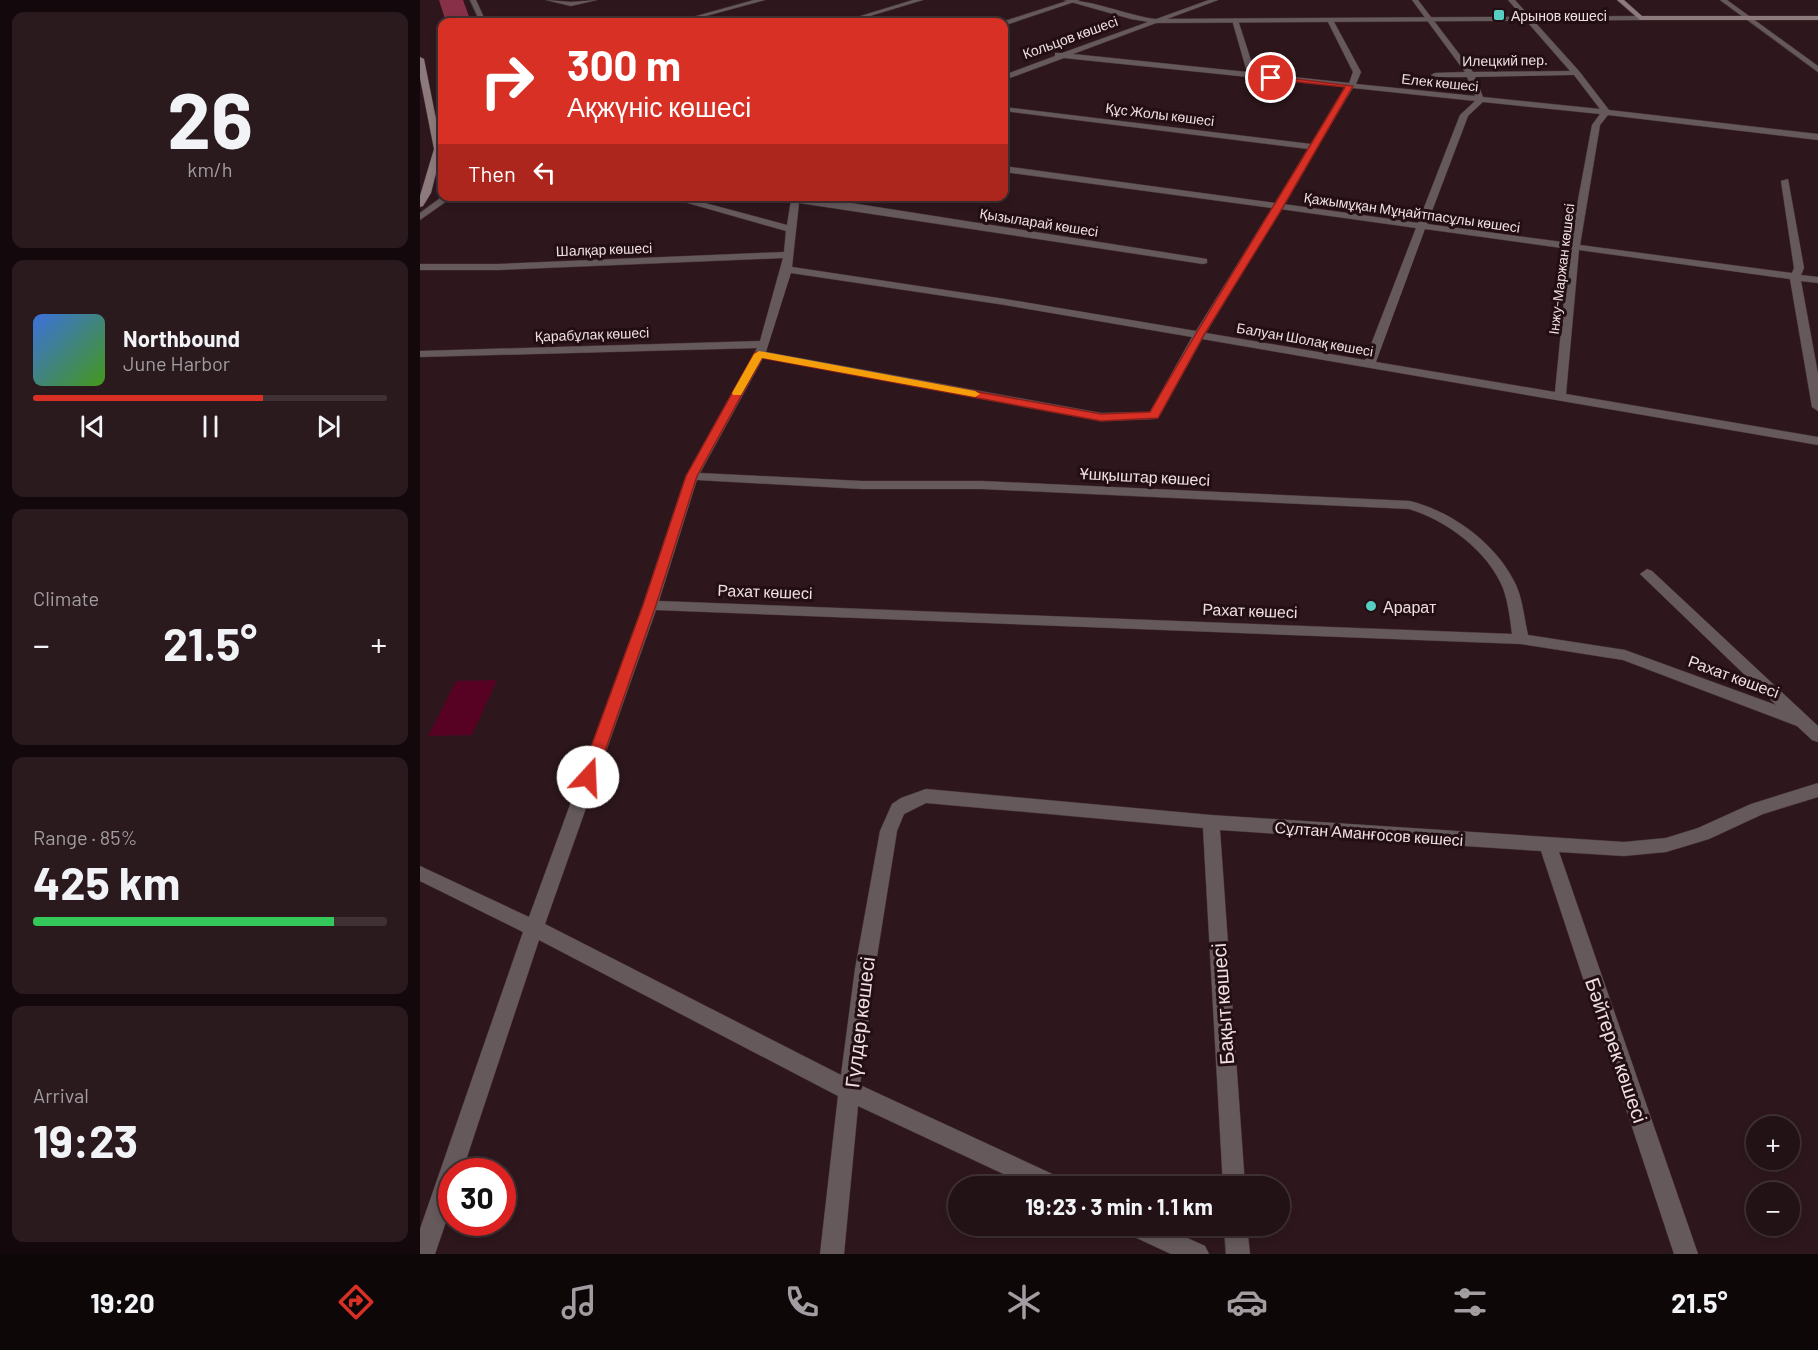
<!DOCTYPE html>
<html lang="en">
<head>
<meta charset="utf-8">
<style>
	body { margin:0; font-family:Barlow,sans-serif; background:#2a1a1e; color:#f1f3f6; height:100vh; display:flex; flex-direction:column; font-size:22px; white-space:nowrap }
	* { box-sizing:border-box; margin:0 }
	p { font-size:20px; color:#a29da0 }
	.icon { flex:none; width:33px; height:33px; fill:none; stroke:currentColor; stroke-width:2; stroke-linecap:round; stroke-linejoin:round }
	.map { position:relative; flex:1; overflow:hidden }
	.sheet { display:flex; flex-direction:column; gap:12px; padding:12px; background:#13090c; width:420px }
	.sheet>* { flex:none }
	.top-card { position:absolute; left:18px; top:18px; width:570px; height:183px; border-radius:12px; box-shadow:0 3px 9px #0003,0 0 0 2px #3f3134; background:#d93025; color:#fff; overflow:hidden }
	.controls { position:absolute; left:1326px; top:1116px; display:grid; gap:12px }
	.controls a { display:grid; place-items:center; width:54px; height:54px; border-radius:50%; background:#221115; box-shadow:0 3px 9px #0003,0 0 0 2px #3f3134; font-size:30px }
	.speed { position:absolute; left:18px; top:1158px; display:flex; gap:12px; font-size:30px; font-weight:700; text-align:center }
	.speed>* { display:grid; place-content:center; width:78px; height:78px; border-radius:50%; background:#221115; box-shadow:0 3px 9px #0003,0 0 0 2px #3f3134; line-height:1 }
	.speed .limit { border:9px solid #d22; background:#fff; color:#111 }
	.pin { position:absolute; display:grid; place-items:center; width:51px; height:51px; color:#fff; margin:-26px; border:3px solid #fff; border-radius:50%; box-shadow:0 2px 6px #0007 }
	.me { position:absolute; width:66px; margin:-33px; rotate:20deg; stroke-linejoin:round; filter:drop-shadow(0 0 4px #0008) }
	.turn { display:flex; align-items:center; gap:21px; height:126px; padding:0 30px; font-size:27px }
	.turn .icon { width:78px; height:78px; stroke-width:2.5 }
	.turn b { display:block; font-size:42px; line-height:51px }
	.then { display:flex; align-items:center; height:57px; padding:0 30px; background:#0003; gap:12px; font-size:22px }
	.big { font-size:45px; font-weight:700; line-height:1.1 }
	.sheet .card { flex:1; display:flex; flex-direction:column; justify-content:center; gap:9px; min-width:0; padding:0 21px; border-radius:12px; background:#2a1a1e }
	.sheet .dial { align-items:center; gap:0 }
	.dial b { font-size:78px; line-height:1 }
	.song { display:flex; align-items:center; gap:18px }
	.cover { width:72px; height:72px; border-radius:9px; background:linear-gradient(135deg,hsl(220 70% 55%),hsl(100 70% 35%)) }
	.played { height:6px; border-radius:3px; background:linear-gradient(90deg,#d93025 65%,#3f3134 65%) }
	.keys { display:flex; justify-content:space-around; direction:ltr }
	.heat { display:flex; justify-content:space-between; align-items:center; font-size:33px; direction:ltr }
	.charge { height:9px; border-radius:4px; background:linear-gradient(90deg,#34c759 85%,#3f3134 0) }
	.trip { position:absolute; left:528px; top:1176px; width:342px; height:60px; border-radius:30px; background:#221115; box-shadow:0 3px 9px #0003,0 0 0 2px #3f3134; font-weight:700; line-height:60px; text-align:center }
	.dock { display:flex; height:96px; justify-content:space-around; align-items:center; background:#0e0708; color:#a29da0 }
	.dock .icon { width:42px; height:42px }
	.dock .active { color:#d93025 }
	.dock b { font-size:27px; color:#f1f3f6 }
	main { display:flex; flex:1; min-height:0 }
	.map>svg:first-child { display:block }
	.green { fill:#570123 }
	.forest { fill:#873048 }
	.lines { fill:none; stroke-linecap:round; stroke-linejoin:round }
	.minor-casing { stroke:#483338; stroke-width:1 }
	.tertiary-casing { stroke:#483338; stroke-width:1 }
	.secondary-casing { stroke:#483338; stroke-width:1 }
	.minor { fill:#65595b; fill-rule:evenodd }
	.tertiary { fill:#65595b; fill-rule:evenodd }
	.secondary { fill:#8d7a7d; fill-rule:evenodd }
	.route { fill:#d93025; stroke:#8d1f18; stroke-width:1.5 }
	.slow { fill:#f59e0b }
	.poi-dot { fill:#57cec2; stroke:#220e13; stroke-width:2 }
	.labels { text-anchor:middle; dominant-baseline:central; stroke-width:6; stroke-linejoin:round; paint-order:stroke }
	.far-poi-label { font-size:14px; fill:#eedfe1; stroke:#220e13; text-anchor:start }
	.far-street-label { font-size:14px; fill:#eedfe1; stroke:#220e13 }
	.street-label { font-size:16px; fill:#eedfe1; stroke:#220e13 }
	.poi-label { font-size:16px; fill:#eedfe1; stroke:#220e13; text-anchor:start }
	.near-street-label { font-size:20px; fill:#eedfe1; stroke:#220e13 }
</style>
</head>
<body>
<main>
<section class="sheet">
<div class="card dial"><b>26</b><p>km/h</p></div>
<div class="card">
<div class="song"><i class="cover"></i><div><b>Northbound</b><p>June Harbor</p></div></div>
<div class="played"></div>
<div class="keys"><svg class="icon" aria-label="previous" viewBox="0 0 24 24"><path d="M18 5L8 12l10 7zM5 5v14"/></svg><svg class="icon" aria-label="pause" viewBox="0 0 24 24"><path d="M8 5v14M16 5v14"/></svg><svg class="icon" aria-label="next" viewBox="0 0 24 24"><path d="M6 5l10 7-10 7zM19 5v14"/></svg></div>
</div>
<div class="card"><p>Climate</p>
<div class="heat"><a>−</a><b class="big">21.5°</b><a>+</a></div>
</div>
<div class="card"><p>Range · 85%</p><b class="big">425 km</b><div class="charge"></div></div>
<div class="card"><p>Arrival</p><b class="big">19:23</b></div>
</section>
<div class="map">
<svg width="1398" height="1254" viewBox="0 0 1398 1254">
	<rect width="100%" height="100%" fill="#2d171c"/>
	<path class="green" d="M77,680L52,735L8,736L36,681Z"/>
	<path class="forest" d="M19,0H43L51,22H26Z"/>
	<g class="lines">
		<g class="minor-casing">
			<g id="minor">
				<path d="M50,0H56L66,22H60Z"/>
				<path d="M126,0L151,2L177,0L151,6Z"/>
				<path d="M334,0H345L264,22H255Z"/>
				<path d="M650,0H660L586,25L584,26L582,22Z"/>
				<path d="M789,0H798L653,54L827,72L812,20L815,18L818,20L835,73L929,83L933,72L907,20L910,18L913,20L941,72L936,84L1055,96L1047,77H1015L1011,75L1015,73L1045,72L992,0H998L1053,72L1150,71L1088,0H1095L1159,71L1189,110L1398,134V140L1188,115L1180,125L1160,245L1372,273L1374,268L1361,181L1368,179L1384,268L1381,275L1398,277V283L1381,281L1398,374V411L1392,407L1370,279L1159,250L1146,394L1398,437V445L782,339L740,415L734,419L681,421L343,358L280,473L442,481H562L990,501C1033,512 1077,544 1096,585C1103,601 1104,618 1108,635L1205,650L1356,705L1220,574L1227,569L1232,571L1398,726V742L1392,740L1377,726L1203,660L1101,644L236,610L125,924L421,1075L435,969L460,831L472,804L481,798L506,789L791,815L1204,842L1246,838L1278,828L1331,804L1398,783V797L1343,814L1289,839L1246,852L1204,856L1139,852L1278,1254H1254L1121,851L800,830L825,1186H803L783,828L506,803L484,814L477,831L455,969L440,1085L641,1178L644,1186H609L438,1106L424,1254H400L418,1096L119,940L42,1172H32V1204L15,1254H0V1229L103,932L0,881V866L109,917L223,605L266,476L337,348L0,357V351L340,341L363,258L78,270H0V264H78L364,252L366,231L243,196H259L367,225L371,200L376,196H387L787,259V263L783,264L379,203L372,267L585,299L776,331L852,208L584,172V166L855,203L888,149L584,111V107L891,144L926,87L644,58L587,79H584V75L635,56V53H642ZM1154,75L1180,109L1063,97L1055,77ZM933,88L1055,101L1040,115L998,223L863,204ZM1063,102L1180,114L1172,125L1150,243L1007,224L1048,116ZM860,209L996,228L945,360L786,333ZM1005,229L1149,249L1135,392L956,362ZM371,273L585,305L772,337L730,412L681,413L346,352ZM277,480L442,489H562L989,509C1026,520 1068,551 1083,588C1088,602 1090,618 1092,634L239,601Z"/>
				<path d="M1300,0H1307L1398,66V72Z"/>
				<path d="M704,1226H741L785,1246L789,1254H751L708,1234Z"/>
				<path d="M804,1226H827L830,1254H806Z"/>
			</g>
		</g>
		<g class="tertiary-casing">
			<g id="tertiary">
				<path d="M493,0H503L430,22H421Z"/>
				<path d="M644,0C674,0 705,15 735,19L1220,16L1223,18L1220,20L735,23L711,19Z"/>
				<path d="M23,196H34L0,220V213Z"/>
			</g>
		</g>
		<g class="secondary-casing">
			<g id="secondary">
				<path d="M1197,0H1204L1222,16H1398V20H1220Z"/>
				<path d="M0,57L4,59L22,149L11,193L3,206L0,207V196L14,149L0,78Z"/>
			</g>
		</g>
		<use href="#minor" class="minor"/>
		<use href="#tertiary" class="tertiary"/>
		<use href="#secondary" class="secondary"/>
	</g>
	<path class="route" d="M851,76L933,86L863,207L784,335L738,418L681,421L342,358L277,476L236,605L176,777L173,782H163L160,777L223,605L266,476L335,352L681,414L730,412C793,302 861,196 925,87L849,79Z"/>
	<path class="slow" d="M339,351L555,391L560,394L555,397L342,358L321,395H313L312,393L334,354Z"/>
	<g class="poi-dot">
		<rect x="1073" y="9" width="12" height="12" rx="3"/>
		<circle cx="951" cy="606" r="6"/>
	</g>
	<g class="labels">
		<g class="far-poi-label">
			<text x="1091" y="15">Арынов көшесі</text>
		</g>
		<g class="far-street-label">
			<text transform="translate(650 37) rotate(-20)">Кольцов көшесі</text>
			<text transform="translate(1085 60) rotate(-1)">Илецкий пер.</text>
			<text transform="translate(1020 82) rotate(6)">Елек көшесі</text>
			<text transform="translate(740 114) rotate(7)">Құс Жолы көшесі</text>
			<text transform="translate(992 212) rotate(8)">Қажымұқан Мұңайтпасұлы көшесі</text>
			<text transform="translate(619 222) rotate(9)">Қызыларай көшесі</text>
			<text transform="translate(184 249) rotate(-2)">Шалқар көшесі</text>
			<text transform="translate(1141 269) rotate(-83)">Інжу-Маржан көшесі</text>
			<text transform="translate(172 334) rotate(-2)">Қарабұлақ көшесі</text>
			<text transform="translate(885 339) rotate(10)">Балуан Шолақ көшесі</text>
		</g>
		<g class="street-label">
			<text transform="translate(725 476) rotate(3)">Ұшқыштар көшесі</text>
			<text transform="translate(345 591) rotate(2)">Рахат көшесі</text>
			<text transform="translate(830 610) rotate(2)">Рахат көшесі</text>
			<text transform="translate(1314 676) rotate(20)">Рахат көшесі</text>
			<text transform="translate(949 833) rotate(4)">Сұлтан Аманғосов көшесі</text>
		</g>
		<g class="poi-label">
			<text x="963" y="606">Арарат</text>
		</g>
		<g class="near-street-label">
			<text transform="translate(802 1004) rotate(-94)">Бақыт көшесі</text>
			<text transform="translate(439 1022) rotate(-83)">Гүлдер көшесі</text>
			<text transform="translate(1197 1050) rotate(71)">Бәйтерек көшесі</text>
		</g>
	</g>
</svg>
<div class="controls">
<a>+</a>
<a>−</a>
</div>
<div class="speed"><div class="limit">30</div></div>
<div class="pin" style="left:851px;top:78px;background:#d93025"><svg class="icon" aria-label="arrive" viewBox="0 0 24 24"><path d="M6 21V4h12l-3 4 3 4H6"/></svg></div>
<svg class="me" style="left:168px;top:777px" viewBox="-20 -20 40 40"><circle r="19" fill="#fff"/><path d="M0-13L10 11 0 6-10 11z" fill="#d93025"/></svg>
<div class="trip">19:23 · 3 min · 1.1 km</div>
<div class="top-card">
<div class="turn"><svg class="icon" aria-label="right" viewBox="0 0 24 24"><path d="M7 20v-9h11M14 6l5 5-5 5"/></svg><div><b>300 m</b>Ақжүніс көшесі</div></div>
<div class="then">Then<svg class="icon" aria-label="left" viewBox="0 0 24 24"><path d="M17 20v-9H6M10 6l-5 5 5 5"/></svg></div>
</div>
</div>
</main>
<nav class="dock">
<b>19:20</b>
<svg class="icon active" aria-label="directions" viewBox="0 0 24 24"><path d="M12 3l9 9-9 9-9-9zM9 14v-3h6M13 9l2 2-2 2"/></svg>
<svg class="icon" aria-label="music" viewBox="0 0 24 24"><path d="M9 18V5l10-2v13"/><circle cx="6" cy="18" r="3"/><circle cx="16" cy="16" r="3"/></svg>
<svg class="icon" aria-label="phone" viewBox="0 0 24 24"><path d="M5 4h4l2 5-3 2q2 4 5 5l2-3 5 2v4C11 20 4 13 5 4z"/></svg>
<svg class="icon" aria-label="climate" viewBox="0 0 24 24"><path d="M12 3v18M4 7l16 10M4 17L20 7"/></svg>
<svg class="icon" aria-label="car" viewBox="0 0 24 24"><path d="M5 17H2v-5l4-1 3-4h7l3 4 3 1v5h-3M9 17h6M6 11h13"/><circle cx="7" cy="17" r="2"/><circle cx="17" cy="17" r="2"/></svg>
<svg class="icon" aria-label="filters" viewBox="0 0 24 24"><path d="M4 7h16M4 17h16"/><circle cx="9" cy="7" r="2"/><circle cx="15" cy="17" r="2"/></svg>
<b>21.5°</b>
</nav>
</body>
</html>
